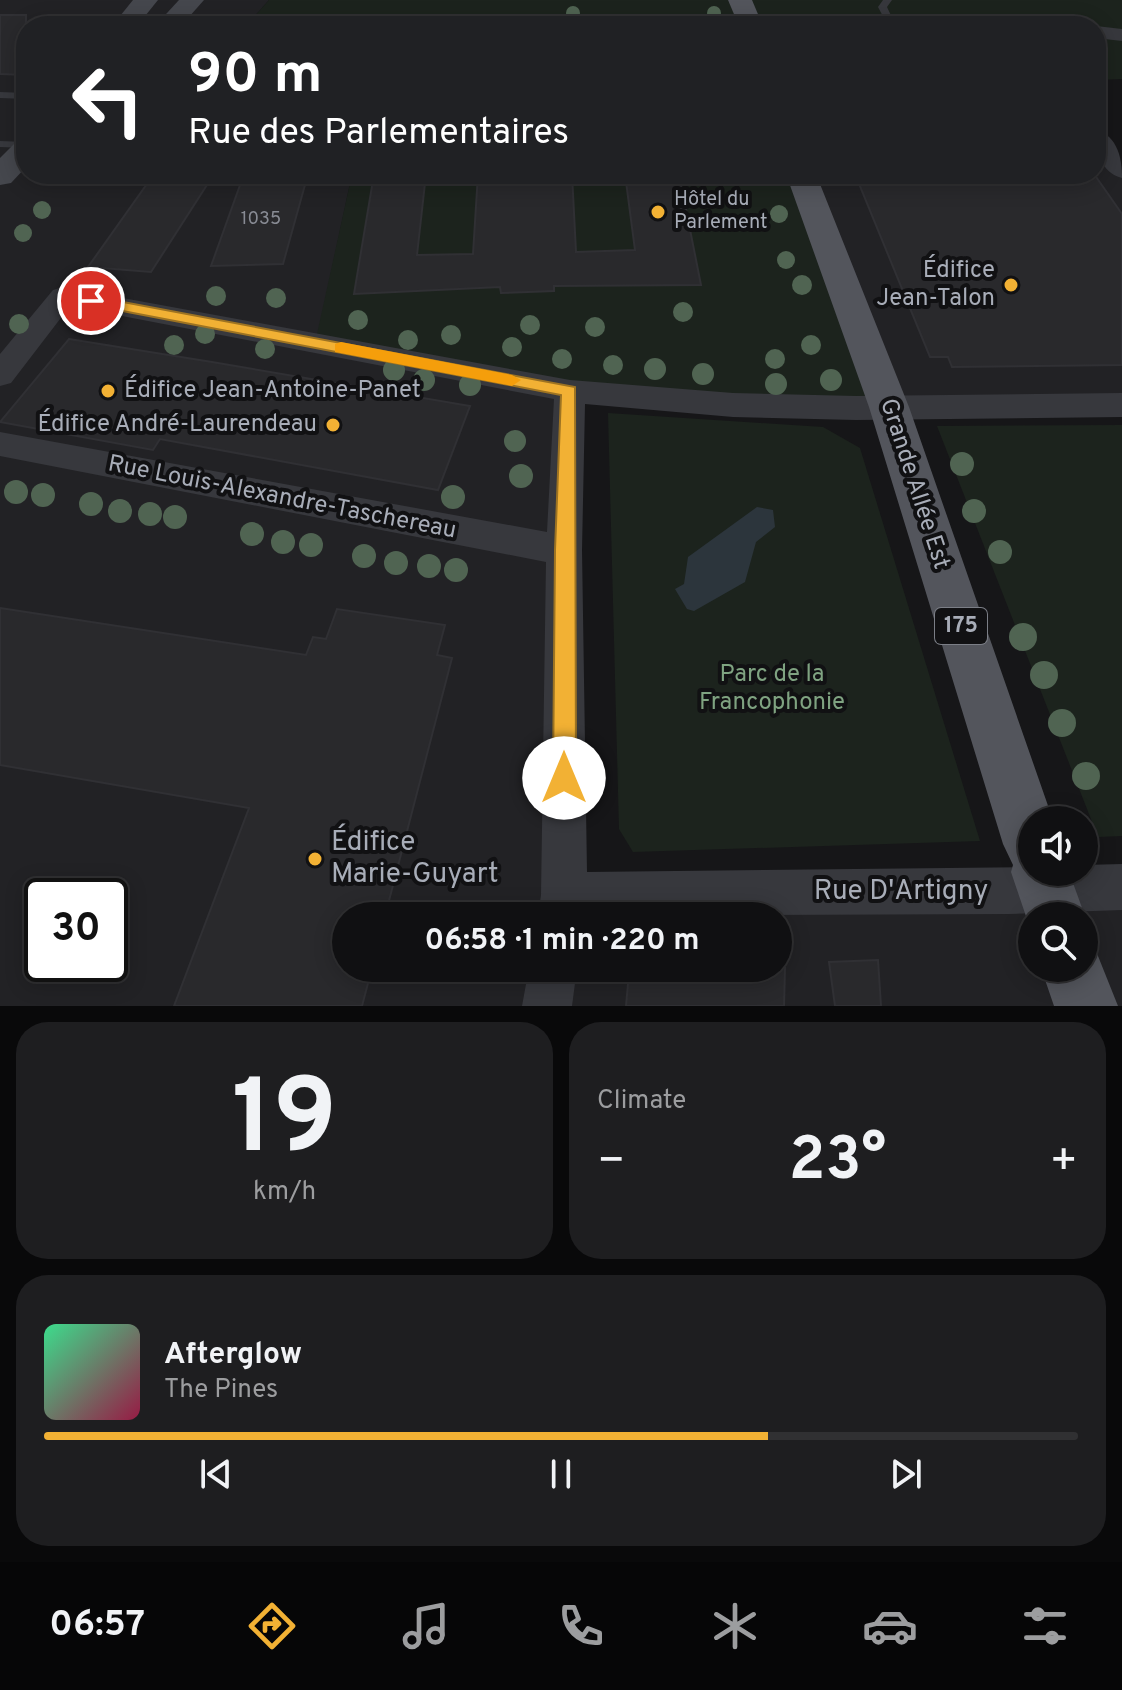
<!DOCTYPE html>
<html lang="en">
<head>
<meta charset="utf-8">
<style>
	body { margin:0; font-family:Overpass,sans-serif; background:#1e1e20; color:#f1f3f6; height:100vh; display:flex; flex-direction:column; font-size:30px; white-space:nowrap }
	* { box-sizing:border-box; margin:0 }
	p { font-size:26px; color:#9c9d9f }
	.icon { flex:none; width:44px; height:44px; fill:none; stroke:currentColor; stroke-width:2; stroke-linecap:round; stroke-linejoin:round }
	.map { position:relative; height:1006px; overflow:hidden }
	.details { display:flex; flex-direction:column; gap:16px; padding:16px; background:#09090a; flex:1 }
	.details>* { flex:none }
	.banner { position:absolute; left:16px; top:16px; width:1090px; height:168px; border-radius:32px; box-shadow:0 4px 20px #0003,0 0 0 2px #303032; background:#202124; color:#fff; overflow:hidden }
	.controls { position:absolute; left:1018px; top:806px; display:grid; gap:16px }
	.controls a { display:grid; place-items:center; width:80px; height:80px; border-radius:50%; background:#101012; box-shadow:0 4px 20px #0003,0 0 0 2px #303032; font-size:40px }
	.speed { position:absolute; left:24px; top:878px; display:flex; gap:16px; font-size:40px; font-weight:700; text-align:center }
	.speed>* { display:grid; place-content:center; width:104px; height:104px; border-radius:50%; background:#101012; box-shadow:0 4px 20px #0003,0 0 0 2px #303032; line-height:1 }
	.speed .limit { border:4px solid #111; border-radius:12px; background:#fff; color:#111 }
	.pin { position:absolute; display:grid; place-items:center; width:68px; height:68px; color:#fff; margin:-34px; border:4px solid #fff; border-radius:50%; box-shadow:0 2px 8px #0007 }
	.me { position:absolute; width:88px; margin:-44px; rotate:0deg; stroke-linejoin:round; filter:drop-shadow(0 0 6px #0008) }
	.turn { display:flex; align-items:center; gap:28px; height:168px; padding:0 40px; font-size:36px }
	.turn .icon { width:104px; height:104px; stroke-width:2.5 }
	.turn b { display:block; font-size:56px; line-height:68px }
	.big { font-size:60px; font-weight:700; line-height:1.1 }
	.details .card { flex:1; display:flex; flex-direction:column; justify-content:center; gap:12px; min-width:0; padding:0 28px; border-radius:32px; background:#1e1e20 }
	.details .dial { align-items:center; gap:0 }
	.dial b { font-size:104px; line-height:1 }
	.song { display:flex; align-items:center; gap:24px }
	.cover { width:96px; height:96px; border-radius:12px; background:linear-gradient(135deg,hsl(150 70% 55%),hsl(340 70% 35%)) }
	.played { height:8px; border-radius:4px; background:linear-gradient(90deg,#f2b134 70%,#303032 70%) }
	.keys { display:flex; justify-content:space-around; direction:ltr }
	.heat { display:flex; justify-content:space-between; align-items:center; font-size:44px; direction:ltr }
	.details .tiles { flex:1; display:grid; gap:16px; grid-template-columns:1fr 1fr }
	.card:last-child { grid-column:span 2 }
	.trip { position:absolute; left:332px; top:902px; width:460px; height:80px; border-radius:40px; background:#101012; box-shadow:0 4px 20px #0003,0 0 0 2px #303032; font-weight:700; line-height:80px; text-align:center }
	.menu { display:flex; height:128px; justify-content:space-around; align-items:center; background:#060607; color:#9c9d9f }
	.menu .icon { width:56px; height:56px }
	.menu .active { color:#f2b134 }
	.menu b { font-size:36px; color:#f1f3f6 }
	.map>svg:first-child { display:block }
	.built { fill:#222225; fill-rule:evenodd }
	.green { fill:#1c231d }
	.water { fill:#2c353c }
	.building { fill:#29292c; stroke:#303034; stroke-width:2 }
	.lines { fill:none; stroke-linecap:round; stroke-linejoin:round }
	.lane { fill:#37383d; fill-rule:evenodd }
	.street { fill:#37383d; fill-rule:evenodd }
	.secondary { fill:#45474d; fill-rule:evenodd }
	.primary { fill:#53555c; fill-rule:evenodd }
	.tree { fill:#506452 }
	.route { fill:#f2b134; stroke:#9d7322; stroke-width:2 }
	.slow { fill:#f59e0b }
	.poi-dot { fill:#f2b134; stroke:#111113; stroke-width:3 }
	.labels { text-anchor:middle; dominant-baseline:central; stroke-width:8; stroke-linejoin:round; paint-order:stroke }
	.far-number-label { font-size:18px; fill:#888b94 }
	.far-poi-label { font-size:20px; fill:#a8adb8; stroke:#111113; text-anchor:start }
	.shield { fill:#111113; stroke:#7b7e86; stroke-width:2 }
	.shield-label { font-size:22px; font-weight:bold; fill:#a8adb8 }
	.poi-label { font-size:24px; fill:#a8adb8; stroke:#111113; text-anchor:end }
	.street-label { font-size:24px; fill:#a8adb8; stroke:#111113 }
	.park-label { font-size:24px; fill:#7fa381; stroke:#111113 }
	.near-poi-label { font-size:28px; fill:#a8adb8; stroke:#111113; text-anchor:start }
	.near-street-label { font-size:28px; fill:#a8adb8; stroke:#111113 }
</style>
</head>
<body>
<div class="map">
<svg width="1122" height="1006" viewBox="0 0 1122 1006">
	<rect width="100%" height="100%" fill="#161618"/>
	<g class="built">
		<path d="M0,0H269L246,26H26V174H352L316,343L570,391L564,895L1122,887V1006H0ZM42,896H110V964H42ZM346,916H778V968H346ZM1032,916H1084V968H1032Z"/>
		<path d="M1096,137L1122,171V405L889,407L801,174H1096Z"/>
	</g>
	<g class="green">
		<path d="M269,0H1122V79L1096,80V26H246Z"/>
		<path d="M352,174H801L889,407L570,391L315,343Z"/>
		<path d="M608,413L823,427L860,448L980,841L633,852L619,829Z"/>
		<path d="M1122,425V836L1098,837L937,426Z"/>
	</g>
	<path class="water" d="M757,507L773,510L775,527L756,542L745,582L694,611L687,609L675,589L684,584L688,557Z"/>
	<g class="building">
		<path d="M0,15H26V75L0,74Z"/>
		<path d="M154,174H214L151,272L88,267Z"/>
		<path d="M244,174H308L283,264L211,266Z"/>
		<path d="M374,174H426L417,255L473,254L478,174H572L576,252L635,250L625,174H679L701,285L554,286V291L501,293L500,287L354,294Z"/>
		<path d="M855,174H1094L1122,214V365L952,367L948,357H930Z"/>
		<path d="M69,339L212,362L470,406L438,490L160,439L153,450L0,422Z"/>
		<path d="M0,608L306,655L313,637L326,639L337,609L445,625L437,655L452,658L385,916H346V968H372L362,1006H174L249,808L0,765Z"/>
		<path d="M878,960L881,1006H835L829,962Z"/>
		<path d="M725,968H785L784,1006H626L629,973Z"/>
	</g>
	<g class="lines">
		<g class="lane">
			<path d="M883,0H892L887,7L896,26H888L878,7Z"/>
			<path d="M0,92L26,93V99L0,98Z"/>
			<path d="M0,141L26,142V148L0,147Z"/>
		</g>
		<g class="street">
			<path d="M844,20H1030L1040,26H834Z"/>
			<path d="M1096,26L1122,29V41L1096,38Z"/>
			<path d="M1096,130C1118,136 1122,159 1122,178C1100,173 1096,149 1096,130Z"/>
			<path d="M63,287L570,380L733,393L856,396L1122,393V417L856,420L733,417L585,404L582,550L587,872L1032,867V872H1084V865L1122,864V910L1009,914L538,916L541,895L546,562L0,456V432L547,532L554,399L70,306L11,383L0,386V354L53,290Z"/>
			<path d="M529,968H577L572,1006H522Z"/>
		</g>
		<g class="secondary">
			<path d="M133,0H158L137,26H112Z"/>
			<path d="M179,0H204L181,26H155Z"/>
			<path d="M26,140V167L11,183L0,185V158L15,143Z"/>
		</g>
		<g class="primary">
			<path d="M728,0H752L763,26H739Z"/>
			<path d="M786,174H816L909,407L1053,820H1032V872H1069L1085,916L1084,919V916H1032V934L1011,872L1013,865L1003,844L869,407Z"/>
			<path d="M1084,942L1094,946L1118,1006H1054L1041,968H1084Z"/>
		</g>
	</g>
	<g class="tree">
		<circle cx="573" cy="13" r="7"/>
		<circle cx="714" cy="13" r="7"/>
		<circle cx="42" cy="210" r="9"/>
		<circle cx="779" cy="214" r="9"/>
		<circle cx="23" cy="233" r="9"/>
		<circle cx="786" cy="260" r="9"/>
		<circle cx="802" cy="285" r="10"/>
		<circle cx="216" cy="296" r="10"/>
		<circle cx="276" cy="298" r="10"/>
		<circle cx="683" cy="312" r="10"/>
		<circle cx="358" cy="320" r="10"/>
		<circle cx="19" cy="324" r="10"/>
		<circle cx="530" cy="325" r="10"/>
		<circle cx="595" cy="327" r="10"/>
		<circle cx="205" cy="334" r="10"/>
		<circle cx="451" cy="335" r="10"/>
		<circle cx="408" cy="340" r="10"/>
		<circle cx="174" cy="345" r="10"/>
		<circle cx="811" cy="345" r="10"/>
		<circle cx="512" cy="347" r="10"/>
		<circle cx="265" cy="349" r="10"/>
		<circle cx="562" cy="359" r="10"/>
		<circle cx="775" cy="359" r="10"/>
		<circle cx="613" cy="365" r="10"/>
		<circle cx="655" cy="369" r="11"/>
		<circle cx="394" cy="370" r="11"/>
		<circle cx="703" cy="374" r="11"/>
		<circle cx="424" cy="380" r="11"/>
		<circle cx="831" cy="380" r="11"/>
		<circle cx="776" cy="384" r="11"/>
		<circle cx="470" cy="385" r="11"/>
		<circle cx="515" cy="441" r="11"/>
		<circle cx="962" cy="464" r="12"/>
		<circle cx="521" cy="476" r="12"/>
		<circle cx="16" cy="492" r="12"/>
		<circle cx="43" cy="495" r="12"/>
		<circle cx="453" cy="497" r="12"/>
		<circle cx="91" cy="504" r="12"/>
		<circle cx="120" cy="511" r="12"/>
		<circle cx="974" cy="511" r="12"/>
		<circle cx="150" cy="514" r="12"/>
		<circle cx="175" cy="517" r="12"/>
		<circle cx="252" cy="534" r="12"/>
		<circle cx="283" cy="542" r="12"/>
		<circle cx="311" cy="545" r="12"/>
		<circle cx="1000" cy="552" r="12"/>
		<circle cx="364" cy="556" r="12"/>
		<circle cx="396" cy="563" r="12"/>
		<circle cx="429" cy="566" r="12"/>
		<circle cx="456" cy="570" r="12"/>
		<circle cx="1023" cy="637" r="14"/>
		<circle cx="1044" cy="675" r="14"/>
		<circle cx="1062" cy="723" r="14"/>
		<circle cx="1086" cy="776" r="14"/>
	</g>
	<path class="route" d="M91,296L575,387L576,778L572,786L564,789L556,786L553,778L555,550L561,395L86,304L84,301Z"/>
	<path class="slow" d="M341,342L512,375L521,380L512,386L335,352V344Z"/>
	<g class="poi-dot">
		<circle cx="658" cy="212" r="8"/>
		<circle cx="1011" cy="285" r="8"/>
		<circle cx="108" cy="391" r="8"/>
		<circle cx="333" cy="425" r="8"/>
		<circle cx="315" cy="859" r="8"/>
	</g>
	<g class="labels">
		<g class="far-number-label">
			<text x="261" y="219">1035</text>
		</g>
		<g class="far-poi-label">
			<text x="674" y="200">Hôtel du<tspan x="674" dy="23">Parlement</tspan></text>
		</g>
		<rect class="shield" x="935" y="608" width="52" height="36" rx="6"/>
		<g class="shield-label">
			<text x="961" y="626">175</text>
		</g>
		<g class="poi-label">
			<text x="995" y="271">Édifice<tspan x="995" dy="28">Jean-Talon</tspan></text>
			<text x="124" y="391" text-anchor="start">Édifice Jean-Antoine-Panet</text>
			<text x="317" y="425">Édifice André-Laurendeau</text>
		</g>
		<g class="street-label">
			<text transform="translate(914 484) rotate(72)">Grande Allée Est</text>
			<text transform="translate(282 498) rotate(11)">Rue Louis-Alexandre-Taschereau</text>
		</g>
		<g class="park-label">
			<text x="772" y="675">Parc de la<tspan x="772" dy="28">Francophonie</tspan></text>
		</g>
		<g class="near-poi-label">
			<text x="331" y="843">Édifice<tspan x="331" dy="32">Marie-Guyart</tspan></text>
		</g>
		<g class="near-street-label">
			<text x="901" y="892">Rue D'Artigny</text>
		</g>
	</g>
</svg>
<div class="controls">
<a><svg class="icon" aria-label="sound" viewBox="0 0 24 24"><path d="M4 9h4l5-4v14l-5-4H4zM17 9q2 3 0 6"/></svg></a>
<a><svg class="icon" aria-label="search" viewBox="0 0 24 24"><circle cx="10" cy="10" r="6"/><path d="M15 15l6 6"/></svg></a>
</div>
<div class="speed"><div class="limit">30</div></div>
<div class="pin" style="left:91px;top:301px;background:#d93025"><svg class="icon" aria-label="arrive" viewBox="0 0 24 24"><path d="M6 21V4h12l-3 4 3 4H6"/></svg></div>
<svg class="me" style="left:564px;top:778px" viewBox="-20 -20 40 40"><circle r="19" fill="#fff"/><path d="M0-13L10 11 0 6-10 11z" fill="#f2b134"/></svg>
<div class="trip">06:58 · 1 min · 220 m</div>
<div class="banner">
<div class="turn"><svg class="icon" aria-label="left" viewBox="0 0 24 24"><path d="M17 20v-9H6M10 6l-5 5 5 5"/></svg><div><b>90 m</b>Rue des Parlementaires</div></div>
</div>
</div>
<section class="details">
<div class="tiles">
<div class="card dial"><b>19</b><p>km/h</p></div>
<div class="card"><p>Climate</p>
<div class="heat"><a>−</a><b class="big">23°</b><a>+</a></div>
</div>
<div class="card">
<div class="song"><i class="cover"></i><div><b>Afterglow</b><p>The Pines</p></div></div>
<div class="played"></div>
<div class="keys"><svg class="icon" aria-label="previous" viewBox="0 0 24 24"><path d="M18 5L8 12l10 7zM5 5v14"/></svg><svg class="icon" aria-label="pause" viewBox="0 0 24 24"><path d="M8 5v14M16 5v14"/></svg><svg class="icon" aria-label="next" viewBox="0 0 24 24"><path d="M6 5l10 7-10 7zM19 5v14"/></svg></div>
</div>
</div>
</section>
<nav class="menu">
<b>06:57</b>
<svg class="icon active" aria-label="directions" viewBox="0 0 24 24"><path d="M12 3l9 9-9 9-9-9zM9 14v-3h6M13 9l2 2-2 2"/></svg>
<svg class="icon" aria-label="music" viewBox="0 0 24 24"><path d="M9 18V5l10-2v13"/><circle cx="6" cy="18" r="3"/><circle cx="16" cy="16" r="3"/></svg>
<svg class="icon" aria-label="phone" viewBox="0 0 24 24"><path d="M5 4h4l2 5-3 2q2 4 5 5l2-3 5 2v4C11 20 4 13 5 4z"/></svg>
<svg class="icon" aria-label="climate" viewBox="0 0 24 24"><path d="M12 3v18M4 7l16 10M4 17L20 7"/></svg>
<svg class="icon" aria-label="car" viewBox="0 0 24 24"><path d="M5 17H2v-5l4-1 3-4h7l3 4 3 1v5h-3M9 17h6M6 11h13"/><circle cx="7" cy="17" r="2"/><circle cx="17" cy="17" r="2"/></svg>
<svg class="icon" aria-label="filters" viewBox="0 0 24 24"><path d="M4 7h16M4 17h16"/><circle cx="9" cy="7" r="2"/><circle cx="15" cy="17" r="2"/></svg>
</nav>
</body>
</html>
